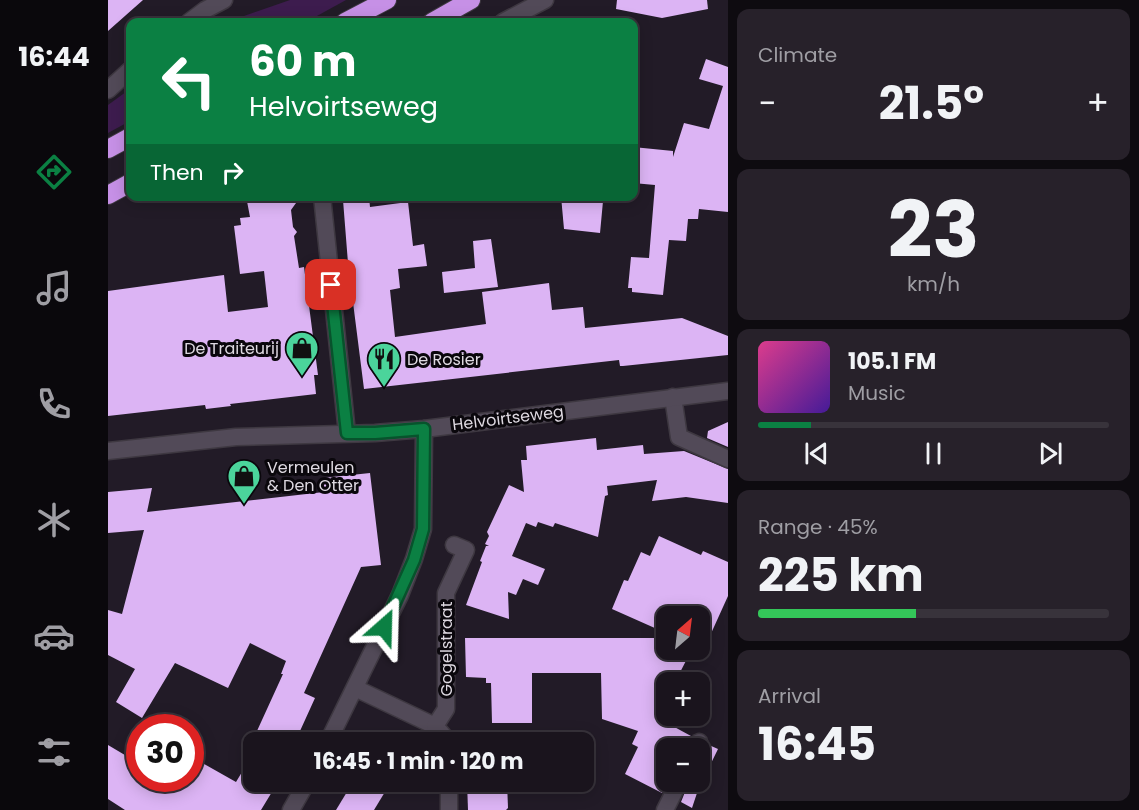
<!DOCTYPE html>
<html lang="en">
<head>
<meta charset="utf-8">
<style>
	body { margin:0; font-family:Poppins,sans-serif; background:#27212a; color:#f1f3f6; height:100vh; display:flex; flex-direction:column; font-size:22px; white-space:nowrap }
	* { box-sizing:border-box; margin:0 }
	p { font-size:20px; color:#9f9ea4 }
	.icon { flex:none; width:33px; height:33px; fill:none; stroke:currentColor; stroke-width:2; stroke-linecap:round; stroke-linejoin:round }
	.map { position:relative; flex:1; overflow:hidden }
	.panel { display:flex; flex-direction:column; gap:9px; padding:9px; background:#0e0b10; width:411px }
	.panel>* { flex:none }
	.hud { position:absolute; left:18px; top:18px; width:512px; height:183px; border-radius:12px; box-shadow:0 3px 15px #0003,0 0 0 2px #38333b; background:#0b8043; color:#fff; overflow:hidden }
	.needle { width:39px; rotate:28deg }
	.tools { position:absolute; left:548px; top:606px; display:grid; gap:12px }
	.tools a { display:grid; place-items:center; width:54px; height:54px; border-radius:12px; background:#1a141d; box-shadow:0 3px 15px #0003,0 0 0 2px #38333b; font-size:30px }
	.speed { position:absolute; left:18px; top:714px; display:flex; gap:12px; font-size:30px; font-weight:700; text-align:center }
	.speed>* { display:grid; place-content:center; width:78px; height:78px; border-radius:50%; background:#1a141d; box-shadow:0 3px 15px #0003,0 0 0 2px #38333b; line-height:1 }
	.speed .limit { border:9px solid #d22; background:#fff; color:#111 }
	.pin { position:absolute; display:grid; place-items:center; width:51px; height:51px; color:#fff; margin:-26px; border-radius:12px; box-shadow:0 3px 9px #0006 }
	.me { position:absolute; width:66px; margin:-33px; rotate:25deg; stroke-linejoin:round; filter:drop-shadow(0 0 4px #0008) }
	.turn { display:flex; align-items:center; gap:21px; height:126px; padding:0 24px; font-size:27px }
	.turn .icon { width:78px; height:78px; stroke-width:2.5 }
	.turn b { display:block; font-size:42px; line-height:51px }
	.then { display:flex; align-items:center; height:57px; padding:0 24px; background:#0003; gap:12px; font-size:22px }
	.big { font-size:45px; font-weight:700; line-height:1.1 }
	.panel .widget { flex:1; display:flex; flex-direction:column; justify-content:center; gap:9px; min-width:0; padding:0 21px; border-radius:12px; background:#27212a }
	.panel .dial { align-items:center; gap:0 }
	.dial b { font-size:78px; line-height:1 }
	.song { display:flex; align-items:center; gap:18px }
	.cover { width:72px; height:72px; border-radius:9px; background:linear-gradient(135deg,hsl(330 70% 55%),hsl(260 70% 35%)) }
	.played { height:6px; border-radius:3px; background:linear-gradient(90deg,#0b8043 15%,#38333b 15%) }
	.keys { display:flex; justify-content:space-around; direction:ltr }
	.heat { display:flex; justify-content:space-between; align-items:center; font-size:33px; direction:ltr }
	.charge { height:9px; border-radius:4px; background:linear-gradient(90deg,#34c759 45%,#38333b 0) }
	.trip { position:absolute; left:135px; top:732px; width:351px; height:60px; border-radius:12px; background:#1a141d; box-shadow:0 3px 15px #0003,0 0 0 2px #38333b; font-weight:700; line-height:60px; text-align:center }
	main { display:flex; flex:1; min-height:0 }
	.menu { display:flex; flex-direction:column; width:108px; justify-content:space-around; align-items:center; background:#0a080c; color:#9f9ea4 }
	.menu .icon { width:42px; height:42px }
	.menu .selected { color:#0b8043 }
	.menu b { font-size:27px; color:#f1f3f6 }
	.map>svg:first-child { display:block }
	.green { fill:#3d1c4e }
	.building { fill:#dcb4f4 }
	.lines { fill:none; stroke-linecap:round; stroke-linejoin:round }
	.minor-casing { stroke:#3e3841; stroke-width:19 }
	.secondary-casing { stroke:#3e3841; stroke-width:19 }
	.motorway-casing { stroke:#3e3841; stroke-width:20 }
	.minor { stroke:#524a58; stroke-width:16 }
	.secondary { stroke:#524a58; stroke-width:16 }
	.motorway { stroke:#c690e6; stroke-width:18 }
	.route-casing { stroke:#07532c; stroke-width:15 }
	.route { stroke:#0b8043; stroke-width:10 }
	.labels { text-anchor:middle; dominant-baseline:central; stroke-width:6; stroke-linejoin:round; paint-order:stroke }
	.poi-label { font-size:16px; fill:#ded9e1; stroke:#0a070c; text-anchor:start }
	.street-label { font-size:16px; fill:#ded9e1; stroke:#0a070c }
</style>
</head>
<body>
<main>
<nav class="menu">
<b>16:44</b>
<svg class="icon selected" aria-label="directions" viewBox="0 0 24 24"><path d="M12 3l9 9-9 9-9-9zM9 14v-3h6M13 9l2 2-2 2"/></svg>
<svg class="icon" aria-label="music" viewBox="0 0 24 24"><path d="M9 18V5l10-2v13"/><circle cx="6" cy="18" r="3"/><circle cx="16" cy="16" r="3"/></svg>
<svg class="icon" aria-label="phone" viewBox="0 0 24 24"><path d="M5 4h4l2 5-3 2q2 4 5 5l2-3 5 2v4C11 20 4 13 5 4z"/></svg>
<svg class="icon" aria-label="climate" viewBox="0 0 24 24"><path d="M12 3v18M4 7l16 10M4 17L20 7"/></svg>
<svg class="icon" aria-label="car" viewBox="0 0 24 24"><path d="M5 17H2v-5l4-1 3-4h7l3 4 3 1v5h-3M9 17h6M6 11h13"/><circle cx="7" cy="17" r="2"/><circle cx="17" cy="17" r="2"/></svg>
<svg class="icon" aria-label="filters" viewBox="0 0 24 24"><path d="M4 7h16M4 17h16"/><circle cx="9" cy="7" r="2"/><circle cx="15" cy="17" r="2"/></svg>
</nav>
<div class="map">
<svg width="620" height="810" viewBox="0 0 620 810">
	<rect width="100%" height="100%" fill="#221b27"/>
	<g class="green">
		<path d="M182,0H238L198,22H119Z"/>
		<path d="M22,89V121L0,133V105Z"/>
	</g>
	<g class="building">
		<path d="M0,0H35L0,31Z"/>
		<path d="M509,0H599L600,9L554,18L508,9Z"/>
		<path d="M598,59L620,67V212L591,209L590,219H580L578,241L561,240L555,295L524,292V288H520L523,257L541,258L547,185L525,183V147L565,151V157L576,123L601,129L615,86L591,79Z"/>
		<path d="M138,196H170L171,199L193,196L183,210L185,227L189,232L186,236L191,268L196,267L210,375H206L208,394L122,404L123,406L98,409L97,405L0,416V291L116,275L120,312L160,307L156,271L132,274L126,226L133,225L132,218L142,217Z"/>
		<path d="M453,196L495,201L492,233L456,229Z"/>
		<path d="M261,197L262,207L300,202L305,246L316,244L319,266L290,269L292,288L282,290L287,337L378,324L374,292L441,283L444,310L475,307L477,328L574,318L620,336V355L515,366H512L511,360L256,389L240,263L235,200Z"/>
		<path d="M383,239L390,287L336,293L334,272L367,268L365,241Z"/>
		<path d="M620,422V447L599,438L600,431Z"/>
		<path d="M488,438L489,450L535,445L536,454L576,451L620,469V503L578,497L544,501L549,480L499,486L500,495L497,496L490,537L447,523L445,527L430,522L428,527L418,523L404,556L437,569L430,585L415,579L408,595L400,592L401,619L358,605L374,562L372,561L378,546H381L377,544L381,536L379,532L401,485L416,492L413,460H419L418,446Z"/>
		<path d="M262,473L273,565L253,567L196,693L207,698L187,742H144L175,674H173L178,661L142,643L120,688L82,670V668V670L67,663L34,718L8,702L27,669L0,655V610L14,614L36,530L0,533V492L44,488L39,512L216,492L215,478Z"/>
		<path d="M551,536L593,555L595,551L620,562V596L591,660L581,655L567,682H558V699L548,717L583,736L577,748H558V782H560L554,793L517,774L530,747L524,744L530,731L494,719L493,673H424V723H384L383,683H378V678L358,677L357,638H558V650H591V616H558V633L504,609L516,580L520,581L533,552L542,556Z"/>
		<path d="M0,745L32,764V778H47L68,791L75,778H82V756L128,782L146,752V782H170L153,810H17L0,799Z"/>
		<path d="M601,745L610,749L590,790L584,808L573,802L581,782H591V758Z"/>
		<path d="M245,782H283L266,810H228Z"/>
		<path d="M359,782H399L400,808L398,810H360Z"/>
	</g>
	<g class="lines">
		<g class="minor-casing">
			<g id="minor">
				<path d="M81,22L97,10L116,0"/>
				<path d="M395,22L437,0"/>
				<path d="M0,90L22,70"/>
				<path d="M214,196L239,433"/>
				<path d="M565,397L571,437L620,459"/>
				<path d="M247,688L327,726L335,735L337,742"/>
				<path d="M327,726L338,709V593L358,550L346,545"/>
				<path d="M220,742L292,595L306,559L315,529L316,429"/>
				<path d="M587,748L591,742"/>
				<path d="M341,782V810"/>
				<path d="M183,810L199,782"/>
				<path d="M557,810L571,782"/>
			</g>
		</g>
		<g class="secondary-casing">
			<path id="secondary" d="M0,451L128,437L267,433L316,429L620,391"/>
		</g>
		<g class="motorway-casing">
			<g id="motorway">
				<path d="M237,22L279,0"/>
				<path d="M324,22L363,0"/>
				<path d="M0,149L22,137"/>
				<path d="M0,195L22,183"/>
			</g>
		</g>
		<use href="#minor" class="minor"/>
		<use href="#secondary" class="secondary"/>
		<use href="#motorway" class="motorway"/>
	</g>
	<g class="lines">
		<g class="route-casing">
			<path id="route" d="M223,285L239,433H267L316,429L315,529L306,560L276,627"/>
		</g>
		<use href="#route" class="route"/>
	</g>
	<defs>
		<g id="shop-pin" transform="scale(1.725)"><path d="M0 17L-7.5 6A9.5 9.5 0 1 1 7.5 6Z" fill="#4bd49b" stroke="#0a070c"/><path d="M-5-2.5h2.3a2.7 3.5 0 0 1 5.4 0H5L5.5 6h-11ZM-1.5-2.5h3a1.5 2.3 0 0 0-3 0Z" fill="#111"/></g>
		<g id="restaurant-pin" transform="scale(1.725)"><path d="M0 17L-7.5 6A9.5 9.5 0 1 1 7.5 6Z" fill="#4bd49b" stroke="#0a070c"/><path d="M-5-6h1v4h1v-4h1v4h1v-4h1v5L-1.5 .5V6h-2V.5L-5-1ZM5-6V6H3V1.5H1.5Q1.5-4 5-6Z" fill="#111"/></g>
	</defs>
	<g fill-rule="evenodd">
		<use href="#shop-pin" x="194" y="348"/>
		<use href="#restaurant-pin" x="276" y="359"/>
		<use href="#shop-pin" x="136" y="476"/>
	</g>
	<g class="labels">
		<g class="poi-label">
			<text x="171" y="348" text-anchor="end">De Traiteurij</text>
			<text x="299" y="359">De Rosier</text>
			<text x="159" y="467">Vermeulen<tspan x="159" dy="18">&amp; Den Otter</tspan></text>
		</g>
		<g class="street-label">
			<text transform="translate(400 418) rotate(-7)">Helvoirtseweg</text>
			<text transform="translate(338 649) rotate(-90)">Gogelstraat</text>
		</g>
	</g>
</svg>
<div class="tools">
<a><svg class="needle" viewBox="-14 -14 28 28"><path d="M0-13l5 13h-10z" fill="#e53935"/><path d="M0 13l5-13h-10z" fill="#9f9ea4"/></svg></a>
<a>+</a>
<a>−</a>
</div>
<div class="speed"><div class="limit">30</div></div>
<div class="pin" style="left:223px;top:285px;background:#d93025"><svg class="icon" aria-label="arrive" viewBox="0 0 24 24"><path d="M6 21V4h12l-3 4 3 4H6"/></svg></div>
<svg class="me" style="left:276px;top:627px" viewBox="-20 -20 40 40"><path d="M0-17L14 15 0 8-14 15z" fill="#0b8043" stroke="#fff" stroke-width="4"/></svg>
<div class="trip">16:45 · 1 min · 120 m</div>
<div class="hud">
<div class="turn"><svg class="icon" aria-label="left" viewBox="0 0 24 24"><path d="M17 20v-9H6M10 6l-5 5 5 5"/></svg><div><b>60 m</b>Helvoirtseweg</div></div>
<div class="then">Then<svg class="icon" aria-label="right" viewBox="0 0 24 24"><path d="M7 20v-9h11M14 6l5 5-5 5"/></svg></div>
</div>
</div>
<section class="panel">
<div class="widget"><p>Climate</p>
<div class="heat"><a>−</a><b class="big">21.5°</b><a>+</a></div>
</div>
<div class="widget dial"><b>23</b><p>km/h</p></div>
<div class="widget">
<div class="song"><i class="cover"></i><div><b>105.1 FM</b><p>Music</p></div></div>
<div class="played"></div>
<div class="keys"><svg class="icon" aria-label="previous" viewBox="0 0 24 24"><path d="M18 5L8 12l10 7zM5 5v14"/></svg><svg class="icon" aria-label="pause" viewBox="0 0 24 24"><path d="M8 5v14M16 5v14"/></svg><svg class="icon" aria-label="next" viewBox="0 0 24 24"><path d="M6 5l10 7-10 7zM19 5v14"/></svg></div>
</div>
<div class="widget"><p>Range · 45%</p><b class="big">225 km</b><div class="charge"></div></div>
<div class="widget"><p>Arrival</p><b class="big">16:45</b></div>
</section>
</main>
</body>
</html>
